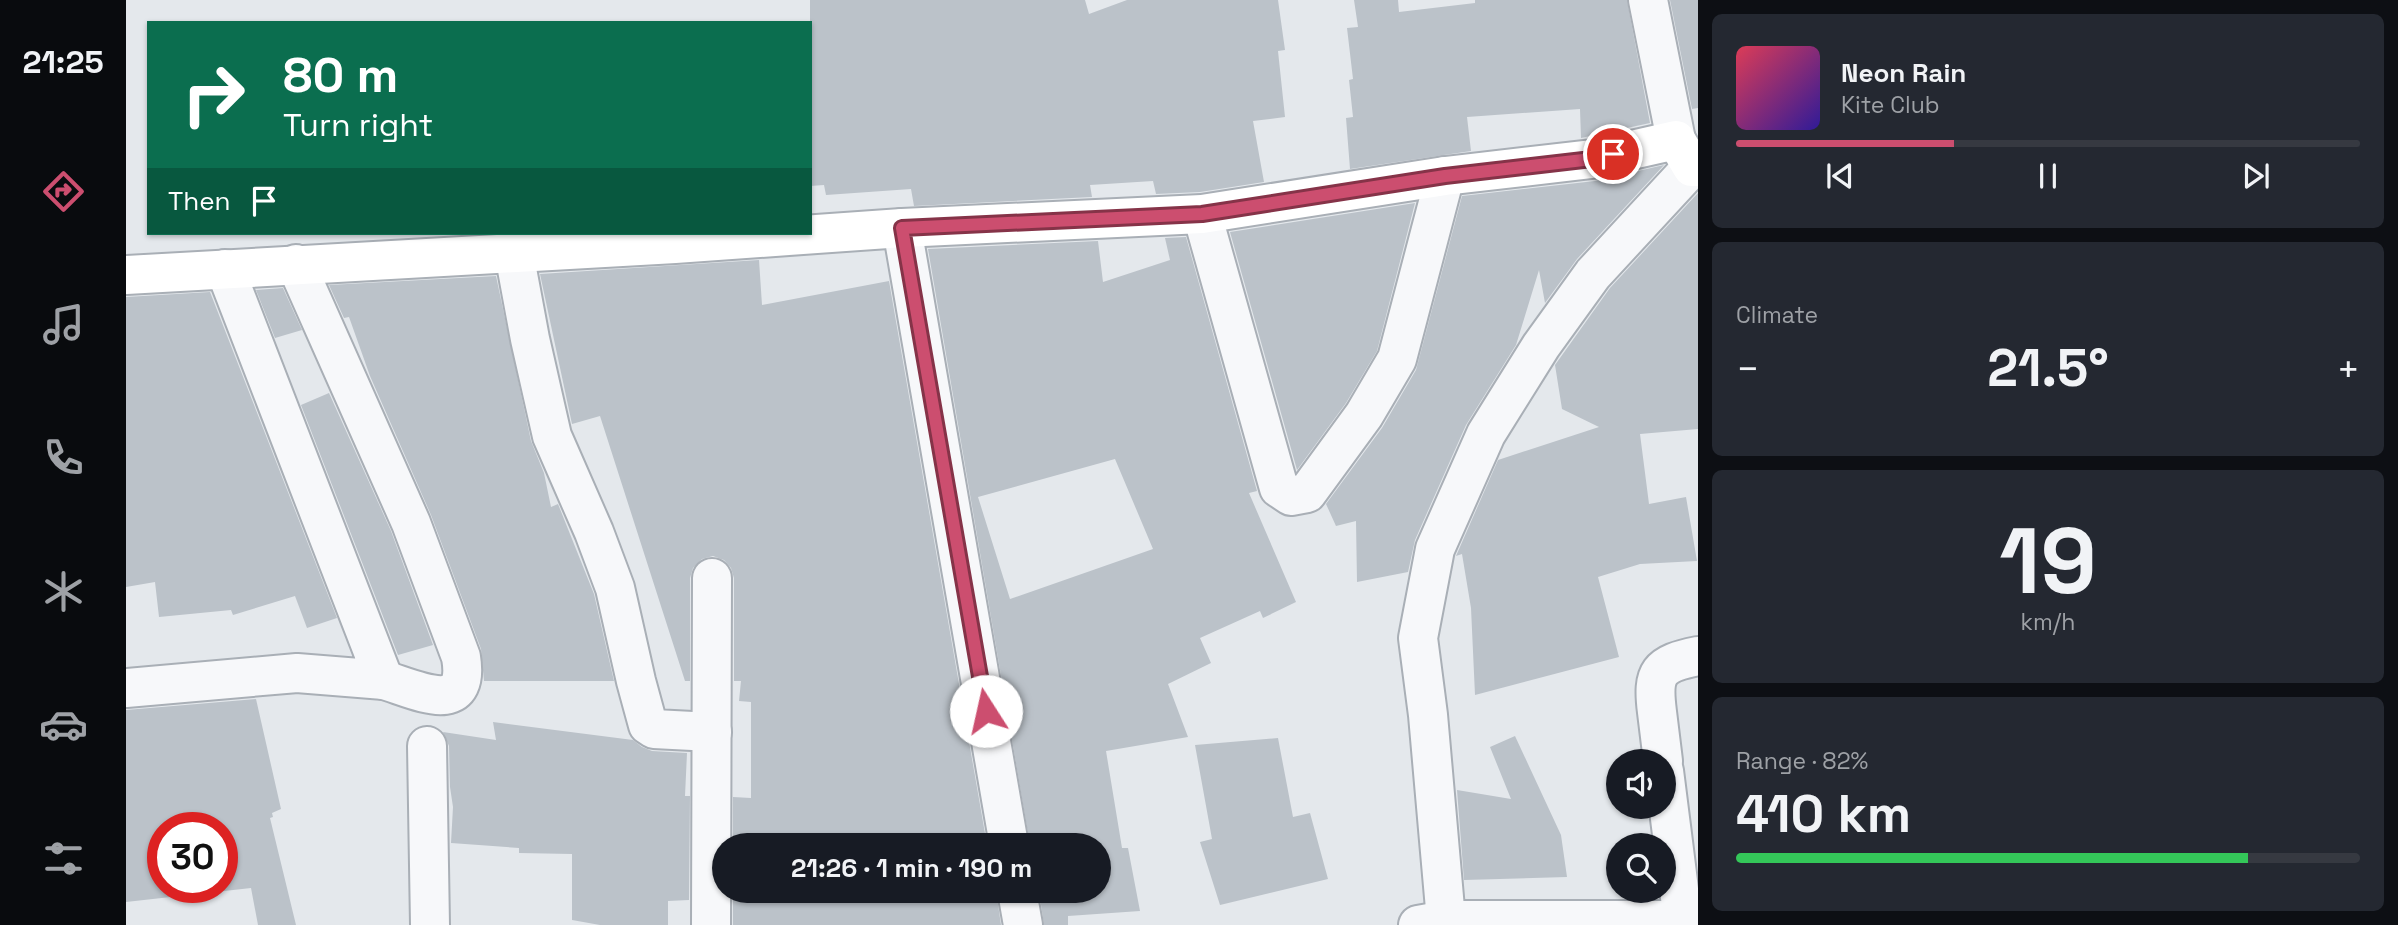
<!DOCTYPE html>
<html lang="en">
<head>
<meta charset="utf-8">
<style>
	body { margin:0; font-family:"Space Grotesk",sans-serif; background:#242831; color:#f1f3f6; height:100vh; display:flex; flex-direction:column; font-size:26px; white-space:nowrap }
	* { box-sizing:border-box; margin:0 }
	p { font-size:23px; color:#9ea1a6 }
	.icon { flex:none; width:38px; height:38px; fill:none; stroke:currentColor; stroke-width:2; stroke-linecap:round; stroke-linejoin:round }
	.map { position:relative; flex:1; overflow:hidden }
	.side { display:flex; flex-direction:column; gap:14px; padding:14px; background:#0d0f14; width:700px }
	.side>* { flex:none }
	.top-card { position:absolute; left:21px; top:21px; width:665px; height:214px; border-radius:0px; box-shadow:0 2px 5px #0004; background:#0b6e4f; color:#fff; overflow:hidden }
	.controls { position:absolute; left:1480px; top:749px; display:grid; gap:14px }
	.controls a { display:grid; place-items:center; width:70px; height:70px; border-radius:50%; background:#171b24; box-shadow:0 2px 5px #0004; font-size:35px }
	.speed { position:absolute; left:21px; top:812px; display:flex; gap:14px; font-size:35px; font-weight:700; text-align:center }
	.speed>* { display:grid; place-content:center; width:91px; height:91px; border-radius:50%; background:#171b24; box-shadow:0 2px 5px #0004; line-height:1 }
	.speed .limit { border:10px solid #d22; background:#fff; color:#111 }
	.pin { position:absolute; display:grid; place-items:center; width:60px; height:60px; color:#fff; margin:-30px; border:4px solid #fff; border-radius:50%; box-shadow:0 2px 7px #0007 }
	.me { position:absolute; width:77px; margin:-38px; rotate:350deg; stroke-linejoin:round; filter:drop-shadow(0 0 5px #0008) }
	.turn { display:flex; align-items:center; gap:24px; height:147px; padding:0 21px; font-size:32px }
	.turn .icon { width:91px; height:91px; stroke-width:2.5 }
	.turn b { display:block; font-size:49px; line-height:60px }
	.then { display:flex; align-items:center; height:66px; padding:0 21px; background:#0003; gap:14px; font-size:26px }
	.big { font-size:52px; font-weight:700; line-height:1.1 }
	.side .widget { flex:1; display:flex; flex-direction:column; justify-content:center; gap:10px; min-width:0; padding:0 24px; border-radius:10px; background:#242831 }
	.side .dial { align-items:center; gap:0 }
	.dial b { font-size:91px; line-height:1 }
	.song { display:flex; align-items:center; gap:21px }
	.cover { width:84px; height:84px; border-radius:10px; background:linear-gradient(135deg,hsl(350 70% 55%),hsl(250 70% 35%)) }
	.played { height:7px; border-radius:4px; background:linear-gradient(90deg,#cc4e6f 35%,#363941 35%) }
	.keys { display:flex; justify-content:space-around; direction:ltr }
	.heat { display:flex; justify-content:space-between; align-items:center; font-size:38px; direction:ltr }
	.charge { height:10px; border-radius:5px; background:linear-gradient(90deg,#34c759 82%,#363941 0) }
	.trip { position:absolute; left:586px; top:833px; width:399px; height:70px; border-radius:35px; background:#171b24; box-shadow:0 2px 5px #0004; font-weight:700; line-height:70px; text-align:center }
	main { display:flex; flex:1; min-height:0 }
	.dock { display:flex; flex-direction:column; width:126px; justify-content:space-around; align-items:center; background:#090b0e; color:#9ea1a6 }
	.dock .icon { width:49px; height:49px }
	.dock .active { color:#cc4e6f }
	.dock b { font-size:32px; color:#f1f3f6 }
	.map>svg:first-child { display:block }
	.building { fill:#bbc2c9; fill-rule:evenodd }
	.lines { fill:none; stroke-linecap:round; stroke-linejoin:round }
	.street-casing { stroke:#a9afb6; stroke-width:42 }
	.secondary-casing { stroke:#a9afb6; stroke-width:42 }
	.street { stroke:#f7f8fa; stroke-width:38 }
	.secondary { stroke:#fff; stroke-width:38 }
	.route-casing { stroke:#853348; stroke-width:18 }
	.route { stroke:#cc4e6f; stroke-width:12 }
</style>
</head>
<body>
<main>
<nav class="dock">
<b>21:25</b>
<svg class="icon active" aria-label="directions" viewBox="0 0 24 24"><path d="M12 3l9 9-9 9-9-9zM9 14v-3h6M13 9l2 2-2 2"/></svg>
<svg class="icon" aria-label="music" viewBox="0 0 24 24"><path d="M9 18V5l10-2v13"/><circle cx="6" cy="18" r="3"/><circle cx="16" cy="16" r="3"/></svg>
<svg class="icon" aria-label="phone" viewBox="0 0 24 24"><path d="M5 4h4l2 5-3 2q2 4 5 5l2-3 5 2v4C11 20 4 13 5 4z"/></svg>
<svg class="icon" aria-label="climate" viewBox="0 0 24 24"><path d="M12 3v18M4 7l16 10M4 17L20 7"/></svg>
<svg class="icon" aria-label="car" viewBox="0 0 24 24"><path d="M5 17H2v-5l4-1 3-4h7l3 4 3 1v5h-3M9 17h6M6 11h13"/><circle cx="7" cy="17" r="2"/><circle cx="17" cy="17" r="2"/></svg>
<svg class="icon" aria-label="filters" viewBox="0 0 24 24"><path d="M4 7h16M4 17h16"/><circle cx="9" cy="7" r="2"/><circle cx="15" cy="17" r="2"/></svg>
</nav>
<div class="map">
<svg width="1572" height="925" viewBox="0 0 1572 925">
	<rect width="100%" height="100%" fill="#e4e8ec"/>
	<g class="building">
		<path d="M684,0H959L963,14L1001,0H1152L1159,50L1152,51L1159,117L1127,121L1138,182L1074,192L1030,194L1027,181L964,185L966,197L788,206L785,189L700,195L698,185L684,186Z"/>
		<path d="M1228,0H1272L1273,12L1349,3V0H1501L1524,123L1455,138L1454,109L1341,117L1345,151L1224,169L1220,118L1227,117L1223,80L1227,79L1221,28L1232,27Z"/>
		<path d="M1544,0H1572V108L1566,109Z"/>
		<path d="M1538,165L1451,259L1419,303L1413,270L1390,345L1340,425L1289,540L1282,572L1231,582L1230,521L1210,526L1200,504L1256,428L1290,370L1336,196L1469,181Z"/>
		<path d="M1572,193V429L1514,434L1523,504L1560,497L1571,561L1514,564L1472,577L1493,657L1349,695L1345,608L1336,554L1330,556L1372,460L1473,427L1436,409L1429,365L1484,288Z"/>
		<path d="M1289,203L1251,351L1220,403L1171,470L1104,232Z"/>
		<path d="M1060,237L1131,491L1123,493L1170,602L1137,618L1134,611L1074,638L1085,663L1042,684L1062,737L980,751L996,848H1002L1014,911L942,916V925H918L913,891H973V845H904L802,249L972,241L977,282L1044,260L1039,238ZM989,459L1027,549L884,599L852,497Z"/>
		<path d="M633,260L636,305L763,281L861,845H607V797L625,798V702L613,701L615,681H608V578L605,568L598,560L587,556L576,559L567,568L564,578V681H559L474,416L446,424L414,274Z"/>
		<path d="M370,276L405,441L418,473L425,507L432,504L468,594L488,681H358L355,649L305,515L244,376L223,317L218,318L203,285Z"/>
		<path d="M157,288L176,330L149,338L130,290Z"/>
		<path d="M84,292L211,618L181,628L169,596L107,615L105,610L33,617L29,582L0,587V297Z"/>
		<path d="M203,393L265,531L307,645L272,655L175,405Z"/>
		<path d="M130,699L155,809L146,813L147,817L144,818L170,925H132L125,888L0,902V710ZM37,828H96V887H37Z"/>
		<path d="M367,722L507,740L516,747L526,751L561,753L559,796H564L563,900L542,901V925H474L446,920V854L393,853V848L325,843L327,807L324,787L323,746L317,732L370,740Z"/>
		<path d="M1389,736L1435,835L1441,877L1338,880L1331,790L1385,799L1364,747Z"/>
		<path d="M1152,738L1167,817L1184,813L1202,879L1094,905L1074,842L1086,839L1069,745Z"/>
		<path d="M607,891H870L875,925H607Z"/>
	</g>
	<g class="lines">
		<g class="street-casing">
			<g id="street">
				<path d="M1522,0L1550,140"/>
				<path d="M1076,214L1153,488L1165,496L1181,493L1238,415L1271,359L1319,176"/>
				<path d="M776,228L883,845"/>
				<path d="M388,253L404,339L426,436L468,532L489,588L510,681L522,725L528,729L586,732"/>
				<path d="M170,264L285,523L335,657C345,718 291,690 258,680"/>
				<path d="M0,688L171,673L258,680L99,269"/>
				<path d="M301,746L304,925"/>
				<path d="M1537,761C1535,745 1533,728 1531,712C1526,672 1532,664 1572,656"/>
				<path d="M1538,771L1557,921"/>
				<path d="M891,891L897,925"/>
				<path d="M1320,920L1302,715L1292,638L1309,549L1360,434L1415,346L1467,274L1566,167"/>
				<path d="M585,925L586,578"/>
				<path d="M1292,925L1320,920H1572"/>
			</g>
		</g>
		<g class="secondary-casing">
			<path id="secondary" d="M0,275L549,244L776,228L1076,214L1319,176L1466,159L1550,140L1566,167H1572"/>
		</g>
		<use href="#street" class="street"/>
		<use href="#secondary" class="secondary"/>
	</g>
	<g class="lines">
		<g class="route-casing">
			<path id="route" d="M860,711L776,228L1076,214L1319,176L1466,159L1487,154"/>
		</g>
		<use href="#route" class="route"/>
	</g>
</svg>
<div class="controls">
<a><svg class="icon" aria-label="sound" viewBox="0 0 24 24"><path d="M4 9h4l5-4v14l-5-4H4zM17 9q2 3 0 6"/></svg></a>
<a><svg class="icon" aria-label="search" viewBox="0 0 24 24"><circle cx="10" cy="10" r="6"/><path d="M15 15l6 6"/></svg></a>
</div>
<div class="speed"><div class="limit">30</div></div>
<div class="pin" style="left:1487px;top:154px;background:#d93025"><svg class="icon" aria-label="arrive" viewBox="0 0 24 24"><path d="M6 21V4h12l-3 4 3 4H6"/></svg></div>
<svg class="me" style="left:860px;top:711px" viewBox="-20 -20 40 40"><circle r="19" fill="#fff"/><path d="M0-13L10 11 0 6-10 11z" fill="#cc4e6f"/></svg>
<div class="trip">21:26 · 1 min · 190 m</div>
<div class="top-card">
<div class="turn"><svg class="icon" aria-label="right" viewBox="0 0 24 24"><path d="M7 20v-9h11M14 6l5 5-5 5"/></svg><div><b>80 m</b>Turn right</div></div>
<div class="then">Then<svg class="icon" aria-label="arrive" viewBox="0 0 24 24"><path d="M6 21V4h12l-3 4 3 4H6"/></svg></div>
</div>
</div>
<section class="side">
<div class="widget">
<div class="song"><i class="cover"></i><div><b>Neon Rain</b><p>Kite Club</p></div></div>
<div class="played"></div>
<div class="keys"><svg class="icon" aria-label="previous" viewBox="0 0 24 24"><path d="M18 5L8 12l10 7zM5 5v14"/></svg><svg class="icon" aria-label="pause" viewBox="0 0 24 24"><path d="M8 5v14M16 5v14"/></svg><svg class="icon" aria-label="next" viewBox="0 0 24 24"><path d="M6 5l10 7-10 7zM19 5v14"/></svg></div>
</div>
<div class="widget"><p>Climate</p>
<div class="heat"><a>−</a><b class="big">21.5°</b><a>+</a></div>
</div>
<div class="widget dial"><b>19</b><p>km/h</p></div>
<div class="widget"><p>Range · 82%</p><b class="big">410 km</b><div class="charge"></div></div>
</section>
</main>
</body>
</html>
